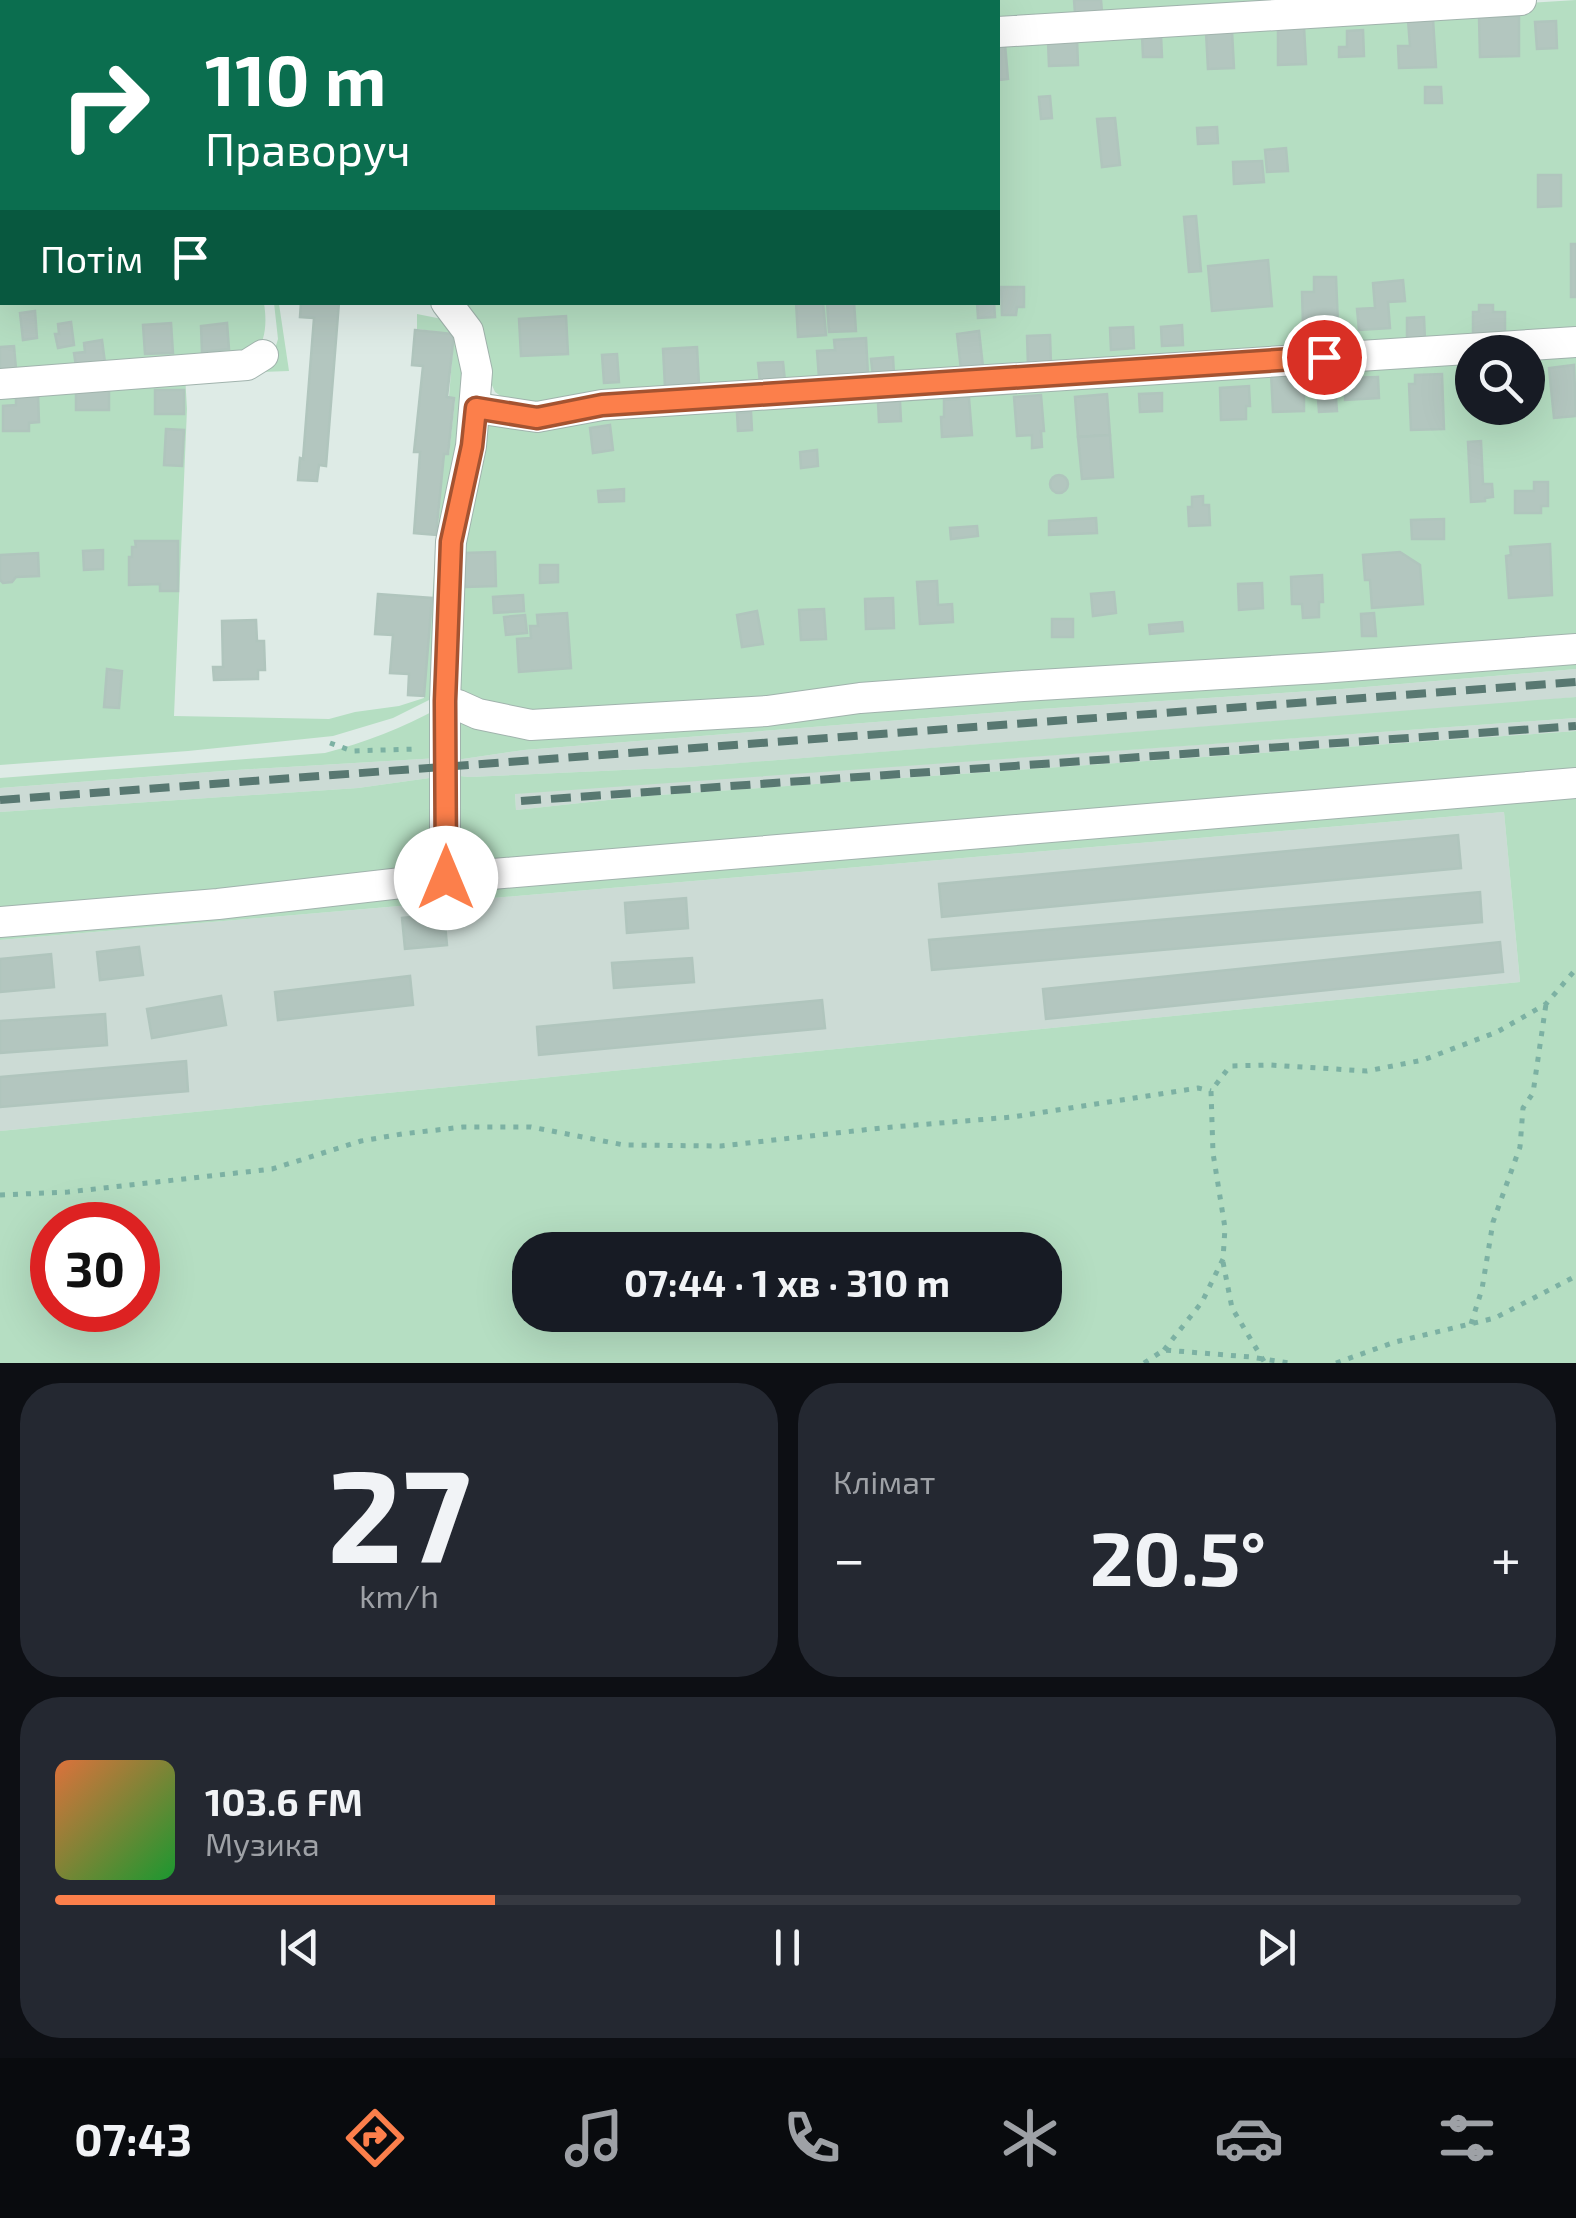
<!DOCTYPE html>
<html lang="uk">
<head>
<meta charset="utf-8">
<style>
	body { margin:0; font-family:"Exo 2",sans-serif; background:#242831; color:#f1f3f6; height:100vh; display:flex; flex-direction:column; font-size:38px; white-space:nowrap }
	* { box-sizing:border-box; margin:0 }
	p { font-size:32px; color:#9ea1a6 }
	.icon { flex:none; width:55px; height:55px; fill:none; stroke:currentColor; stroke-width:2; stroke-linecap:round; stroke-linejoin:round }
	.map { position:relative; height:1363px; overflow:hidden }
	.side { display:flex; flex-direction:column; gap:20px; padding:20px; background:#0d0f14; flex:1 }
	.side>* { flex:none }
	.banner { position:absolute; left:0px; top:0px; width:1000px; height:305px; box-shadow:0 10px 40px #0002; background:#0b6e4f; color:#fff; overflow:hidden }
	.tools { position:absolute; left:1455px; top:335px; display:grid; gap:20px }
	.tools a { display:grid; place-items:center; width:90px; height:90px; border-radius:50%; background:#171b24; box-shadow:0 10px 40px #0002; font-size:50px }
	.speed { position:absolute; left:30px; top:1202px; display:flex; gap:20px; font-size:50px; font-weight:700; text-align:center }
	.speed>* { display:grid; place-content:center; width:130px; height:130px; border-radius:50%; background:#171b24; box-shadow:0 10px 40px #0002; line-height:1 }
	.speed .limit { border:15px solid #d22; background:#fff; color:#111 }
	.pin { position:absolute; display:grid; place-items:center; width:85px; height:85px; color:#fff; margin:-42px; border:5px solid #fff; border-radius:50%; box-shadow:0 2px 10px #0007 }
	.me { position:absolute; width:110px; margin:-55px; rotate:0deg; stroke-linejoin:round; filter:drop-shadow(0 0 8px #0008) }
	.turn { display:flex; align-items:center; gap:35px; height:210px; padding:0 40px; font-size:45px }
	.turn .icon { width:130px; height:130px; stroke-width:2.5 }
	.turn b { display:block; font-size:70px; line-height:85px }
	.then { display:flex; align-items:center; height:95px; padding:0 40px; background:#0003; gap:20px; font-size:38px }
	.big { font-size:75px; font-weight:700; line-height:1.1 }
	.side .card { flex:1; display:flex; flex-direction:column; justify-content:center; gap:15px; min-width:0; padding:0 35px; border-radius:40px; background:#242831 }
	.side .dial { align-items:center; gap:0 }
	.dial b { font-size:130px; line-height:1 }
	.song { display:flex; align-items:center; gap:30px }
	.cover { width:120px; height:120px; border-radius:15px; background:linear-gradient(135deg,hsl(20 70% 55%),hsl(130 70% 35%)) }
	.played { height:10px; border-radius:5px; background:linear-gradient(90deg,#fc7f4b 30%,#363941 30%) }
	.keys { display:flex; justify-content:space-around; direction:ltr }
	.heat { display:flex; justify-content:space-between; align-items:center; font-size:55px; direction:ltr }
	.side .tiles { flex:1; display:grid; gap:20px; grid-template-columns:1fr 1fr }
	.card:last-child { grid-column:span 2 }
	.trip { position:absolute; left:512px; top:1232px; width:550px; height:100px; border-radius:40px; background:#171b24; box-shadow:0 10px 40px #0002; font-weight:700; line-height:100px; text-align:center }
	.menu { display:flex; height:160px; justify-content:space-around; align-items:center; background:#090b0e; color:#9ea1a6 }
	.menu .icon { width:70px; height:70px }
	.menu .selected { color:#fc7f4b }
	.menu b { font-size:45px; color:#f1f3f6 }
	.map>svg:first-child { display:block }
	.built { fill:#ccdbd5 }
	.green { fill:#b5dec2; fill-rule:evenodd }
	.building { fill:#b3c6bf; stroke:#b0c5bd; stroke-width:2.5 }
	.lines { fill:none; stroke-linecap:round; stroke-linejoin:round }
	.minor-casing { stroke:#a1b3ad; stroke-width:32 }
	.path { stroke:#7cb1a3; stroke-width:5; stroke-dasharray:5 8; stroke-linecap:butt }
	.minor { stroke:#fff; stroke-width:30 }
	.rail { stroke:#587871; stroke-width:8; stroke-dasharray:20 10; stroke-linecap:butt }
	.route-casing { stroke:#a45331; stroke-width:25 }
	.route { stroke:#fc7f4b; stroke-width:18 }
</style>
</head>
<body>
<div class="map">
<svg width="1576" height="1363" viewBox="0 0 1576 1363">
	<rect width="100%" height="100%" fill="#deebe6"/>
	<g class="built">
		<path d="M1576,669V697L1535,701L689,767L469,777L451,775L358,788L0,812V788L236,770L439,758L449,761L524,750L1040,709L1342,689Z"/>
		<path d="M1576,718V731L645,796L516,810L515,793Z"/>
		<path d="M1504,812L1520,982L0,1131V940Z"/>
	</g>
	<g class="green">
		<path d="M0,0H436V2H2V35H0Z"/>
		<path d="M454,0H1431L998,26V2H454Z"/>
		<path d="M1576,0V336L513,405L495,392L456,303L998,302V36Z"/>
		<path d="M2,44V302L264,303C267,323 266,340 254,357L0,379V45Z"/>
		<path d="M274,303L279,304L289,371L185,375L187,409L174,716L329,719L355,712L399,706L424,698L444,454H449L455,398L449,397L454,334L417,329V314L442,319L468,350L434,688L429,700L393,718L333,736L188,751L0,765V388L274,352L278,339Z"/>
		<path d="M1576,347V644L580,719L481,709L455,687V601L482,426L495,421L1472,354V408H1528V352Z"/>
		<path d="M1576,654V669L1342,689L1040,709L524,750L449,761L450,711L477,722Z"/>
		<path d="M1576,697V718L515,794L516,810L645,796L1576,731V1363H0V1131L1520,982L1504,812L0,940V812L358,788L451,775L469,777L689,767ZM52,1225H138V1310H52ZM530,1250H1045V1315H530Z"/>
		<path d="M439,708V758L236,770L0,788V778L325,753C366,742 402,728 439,708Z"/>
	</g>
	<g class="building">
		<path d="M1074,0H1101L1102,12L1075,13Z"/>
		<path d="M1519,16V56L1480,57L1479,17Z"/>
		<path d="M1433,19L1436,67L1399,68L1398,46H1410L1408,20Z"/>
		<path d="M1556,21L1557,48L1537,49L1535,22Z"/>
		<path d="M1304,27L1306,64L1278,65V28Z"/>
		<path d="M1363,30L1364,56L1339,57V47H1347V31Z"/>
		<path d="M1232,31L1234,68L1208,69L1206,32Z"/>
		<path d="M1142,35H1161L1162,57H1143Z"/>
		<path d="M1077,39L1078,65L1049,66L1048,41Z"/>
		<path d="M1005,44L1008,79L998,80V45Z"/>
		<path d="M1425,87H1441L1442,103H1425Z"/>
		<path d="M1050,96L1052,118L1041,119L1039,97Z"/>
		<path d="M1115,118L1120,165L1102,167L1097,119Z"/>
		<path d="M1217,127L1218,143L1198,144L1197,128Z"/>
		<path d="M1286,148L1288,171L1267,172L1265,150Z"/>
		<path d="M1262,161L1264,182L1234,184L1233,162Z"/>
		<path d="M1538,175H1561V206L1538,207Z"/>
		<path d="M1196,216L1201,271L1189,272L1184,217Z"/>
		<rect x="1571" y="244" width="5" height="53"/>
		<path d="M1268,260L1272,306L1212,311L1208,266Z"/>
		<path d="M1314,277H1336L1338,324L1303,325L1302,292H1314Z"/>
		<path d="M1403,280L1405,301L1388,302L1390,328L1359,330L1357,309L1375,308L1373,283Z"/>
		<path d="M1001,287H1024V307H1017L1016,315H1002Z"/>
		<path d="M301,302H339L326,466L319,465L317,481L298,480L300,458L303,459L314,318L300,317Z"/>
		<path d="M796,302H823L826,335L798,337Z"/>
		<path d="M827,302H854L856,331L829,332Z"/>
		<path d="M977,302H994L995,317L978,318Z"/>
		<path d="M1479,305H1493V312H1505V341L1473,342V312H1479Z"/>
		<path d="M35,311L37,338L23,340L20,313Z"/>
		<path d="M566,316L568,354L521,356L519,319Z"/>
		<path d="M1424,317L1425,340H1407V318Z"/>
		<path d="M71,322L74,345L58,348L55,334H59L58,324Z"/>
		<path d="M171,323L173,353L145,354L143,325Z"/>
		<path d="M227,323L229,349L202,352L201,326Z"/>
		<path d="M1182,325L1183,345L1162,346L1161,327Z"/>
		<path d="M1133,327L1134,348L1111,350L1110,328Z"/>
		<path d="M415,330L454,334L447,397L454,398L448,454H444L436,535L414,533L420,452H414L423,366L412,365Z"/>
		<path d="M979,331L983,367L961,370L957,334Z"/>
		<path d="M1050,335L1051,364L1028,365L1027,336Z"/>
		<path d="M866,338L868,375L819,378L817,351L835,350L834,340Z"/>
		<path d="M102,340L105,363L76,366L74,353L85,352L84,343Z"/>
		<path d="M14,346L16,369L0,370V347Z"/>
		<path d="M697,347L699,384L665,387L663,349Z"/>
		<path d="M617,354L619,382L604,383L602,355Z"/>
		<path d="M893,357L894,374L873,376L871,359Z"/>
		<path d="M783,362L785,381L760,383L758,363Z"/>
		<path d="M1574,365L1576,416L1554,418L1549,368Z"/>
		<path d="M1310,371L1311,392H1304V411L1273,412L1271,373Z"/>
		<path d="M1442,374L1444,429L1411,430L1409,384H1415V375Z"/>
		<path d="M1378,377L1379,398L1345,400V378Z"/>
		<path d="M1249,386L1250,406H1246V419L1221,420L1220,388Z"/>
		<path d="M1317,387H1335L1337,411L1319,412Z"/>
		<rect x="76" y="389" width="33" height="21"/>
		<rect x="155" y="390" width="29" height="24"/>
		<path d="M16,392L38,394L39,422L29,423V431H3V406L16,405Z"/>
		<path d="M1162,393V411L1140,412L1139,394Z"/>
		<path d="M1107,394L1110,435L1078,437L1075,397Z"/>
		<path d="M1041,395L1044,431H1041L1042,447L1032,448V435L1017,436L1014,397Z"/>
		<path d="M969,398L972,435L942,437L941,417H944V400Z"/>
		<path d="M900,401L901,421L879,422L878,402Z"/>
		<path d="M751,412L752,430L738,431L737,413Z"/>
		<path d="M610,425L613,450L593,453L590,428Z"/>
		<path d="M166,429L184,430L182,466L164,465Z"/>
		<path d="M1110,435L1113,477L1082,479L1078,437Z"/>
		<path d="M1481,441L1483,484H1492L1493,497L1485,498V501L1471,502L1468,442Z"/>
		<path d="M817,450L818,466L801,468L800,452Z"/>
		<circle cx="1059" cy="484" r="9"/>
		<path d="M1534,482H1548V506H1541V513H1515V491H1534Z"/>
		<path d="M624,489V501L599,502L598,491Z"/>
		<path d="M1203,496V505H1209L1210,525L1189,526L1188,507H1192V497Z"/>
		<path d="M1096,518L1097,533L1049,535V521Z"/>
		<path d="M1444,519V539H1412L1411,520Z"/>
		<path d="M977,526L978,536L951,539L950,528Z"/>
		<path d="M135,541H178V591H160V584L129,585V557H132V547H136Z"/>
		<path d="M1550,544L1552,595L1509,598L1506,556L1511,555L1510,547Z"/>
		<path d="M103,550V569L84,570L83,551Z"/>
		<path d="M495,552L496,586L465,587L464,553Z"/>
		<path d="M1400,552L1420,565L1423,604L1372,608L1370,580H1365L1363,555Z"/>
		<path d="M38,553L39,576L16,577L12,582L3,583L0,580V555Z"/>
		<path d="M540,565H558V582L540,583Z"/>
		<path d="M1322,575L1323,602H1319V617L1303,618L1302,604H1292L1291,577Z"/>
		<path d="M937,581L938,605L952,604L953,622L920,624L917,582Z"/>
		<path d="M1262,583L1263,608L1239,610L1238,584Z"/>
		<path d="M1114,592L1116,613L1093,616L1091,594Z"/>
		<path d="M378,594L432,598L424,696L408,695L409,674L390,673L393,635L375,634Z"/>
		<path d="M523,595L524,611L494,613L493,597Z"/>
		<path d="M893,598L894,628L866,629L865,599Z"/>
		<path d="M824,609L826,639L801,640L799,610Z"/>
		<path d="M757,611L763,644L742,647L737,615Z"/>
		<path d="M567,613L571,668L519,672L517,639L531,638L530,626H538L537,615Z"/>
		<path d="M1374,613L1376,636H1362L1361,614Z"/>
		<path d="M525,615L527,633L506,635L504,617Z"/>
		<rect x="1052" y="619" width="21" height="18"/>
		<path d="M256,620L257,641H264L265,670H258V679L214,680L213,667H223L222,621Z"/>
		<path d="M1182,622L1183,631L1150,634L1149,625Z"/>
		<path d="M107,669L122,671L119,708L104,707Z"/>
		<path d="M1458,835L1461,868L942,917L939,884Z"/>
		<path d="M1480,892L1482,922L932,970L929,940Z"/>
		<path d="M686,898L688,928L627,933L625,903Z"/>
		<path d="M444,914L447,945L405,949L402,918Z"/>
		<path d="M1500,942L1503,972L1046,1019L1043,989Z"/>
		<path d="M139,947L143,975L100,980L97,952Z"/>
		<path d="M51,954L54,987L0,992V959Z"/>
		<path d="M692,958L694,982L614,988L612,963Z"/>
		<path d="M410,976L413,1005L278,1020L275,992Z"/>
		<path d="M221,996L226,1025L152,1038L147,1009Z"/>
		<path d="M822,1000L825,1028L539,1055L537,1027Z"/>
		<path d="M105,1014L107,1045L0,1053V1021Z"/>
		<path d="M186,1061L188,1091L0,1107V1077Z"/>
	</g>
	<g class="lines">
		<g class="minor-casing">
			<g id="minor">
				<path d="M443,2L444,0"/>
				<path d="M998,32L1521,0"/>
				<path d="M0,40H2"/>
				<path d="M0,384L247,365L263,355"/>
				<path d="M476,408L537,417L602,405L1576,342"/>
				<path d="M445,701L458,705L478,714L531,725L767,711L860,698L1023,686L1321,668L1576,649"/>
				<path d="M445,878V701L451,542L471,446L477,372L468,331L446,302"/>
				<path d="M0,922L218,904L445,878L1576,783"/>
			</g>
		</g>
		<g class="path">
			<path d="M330,743L352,751L416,749"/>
			<path d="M0,1195L68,1192L272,1169L361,1141L402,1134L463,1127H531L624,1145L721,1146L881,1128L1012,1117L1198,1088L1211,1091"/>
			<path d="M1223,1262L1232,1308L1265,1363"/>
			<path d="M1471,1324L1482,1289L1493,1222L1520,1147L1523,1108L1533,1093L1546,1004"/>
			<path d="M1164,1350L1202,1302L1223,1259L1225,1228L1213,1153L1211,1091L1230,1066L1270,1065L1367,1071L1423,1060L1497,1032L1546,1004L1576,969"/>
			<path d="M1144,1363L1164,1350L1251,1357L1289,1363"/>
			<path d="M1336,1363L1395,1342L1495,1318L1576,1276"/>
		</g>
		<use href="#minor" class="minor"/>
		<g class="rail">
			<path d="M0,800L1576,682"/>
			<path d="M521,801L1576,726"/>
		</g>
	</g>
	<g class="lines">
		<g class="route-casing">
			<path id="route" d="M446,878L445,701L451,542L472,446L476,408L537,418L602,405L1324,357"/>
		</g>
		<use href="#route" class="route"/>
	</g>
</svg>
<div class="tools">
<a><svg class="icon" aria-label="search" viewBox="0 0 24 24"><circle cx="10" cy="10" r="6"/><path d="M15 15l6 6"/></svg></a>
</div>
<div class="speed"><div class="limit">30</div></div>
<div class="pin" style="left:1324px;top:357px;background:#d93025"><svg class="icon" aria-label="arrive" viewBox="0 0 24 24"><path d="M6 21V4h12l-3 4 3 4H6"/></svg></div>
<svg class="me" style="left:446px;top:878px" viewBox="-20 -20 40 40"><circle r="19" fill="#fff"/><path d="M0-13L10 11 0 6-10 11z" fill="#fc7f4b"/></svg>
<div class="trip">07:44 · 1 хв · 310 m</div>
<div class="banner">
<div class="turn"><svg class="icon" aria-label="right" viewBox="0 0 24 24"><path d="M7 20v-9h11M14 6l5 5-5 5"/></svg><div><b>110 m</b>Праворуч</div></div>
<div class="then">Потім<svg class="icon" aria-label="arrive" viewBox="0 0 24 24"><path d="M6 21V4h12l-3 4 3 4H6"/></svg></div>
</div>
</div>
<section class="side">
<div class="tiles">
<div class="card dial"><b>27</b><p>km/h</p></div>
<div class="card"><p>Клімат</p>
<div class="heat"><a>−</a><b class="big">20.5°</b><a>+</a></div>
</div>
<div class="card">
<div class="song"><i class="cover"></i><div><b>103.6 FM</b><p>Музика</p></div></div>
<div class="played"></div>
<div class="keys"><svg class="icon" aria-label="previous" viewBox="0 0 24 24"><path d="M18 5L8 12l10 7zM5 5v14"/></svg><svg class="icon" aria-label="pause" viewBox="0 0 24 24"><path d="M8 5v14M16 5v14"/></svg><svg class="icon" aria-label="next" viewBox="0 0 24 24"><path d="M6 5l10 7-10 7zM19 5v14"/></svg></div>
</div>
</div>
</section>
<nav class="menu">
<b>07:43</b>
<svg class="icon selected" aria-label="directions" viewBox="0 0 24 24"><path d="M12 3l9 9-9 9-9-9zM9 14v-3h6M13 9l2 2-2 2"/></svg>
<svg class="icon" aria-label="music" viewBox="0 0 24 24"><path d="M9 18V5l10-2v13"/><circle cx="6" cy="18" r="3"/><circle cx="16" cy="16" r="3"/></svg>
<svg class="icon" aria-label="phone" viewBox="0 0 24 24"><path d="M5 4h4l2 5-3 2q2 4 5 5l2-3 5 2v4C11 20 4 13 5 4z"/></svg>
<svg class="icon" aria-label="climate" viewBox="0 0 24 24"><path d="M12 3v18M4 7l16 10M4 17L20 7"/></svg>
<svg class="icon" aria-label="car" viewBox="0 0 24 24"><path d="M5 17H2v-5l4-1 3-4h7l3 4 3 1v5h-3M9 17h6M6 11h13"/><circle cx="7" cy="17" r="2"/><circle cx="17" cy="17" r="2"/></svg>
<svg class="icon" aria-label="filters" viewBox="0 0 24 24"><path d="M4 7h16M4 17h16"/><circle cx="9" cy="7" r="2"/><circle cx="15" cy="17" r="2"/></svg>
</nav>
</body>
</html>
